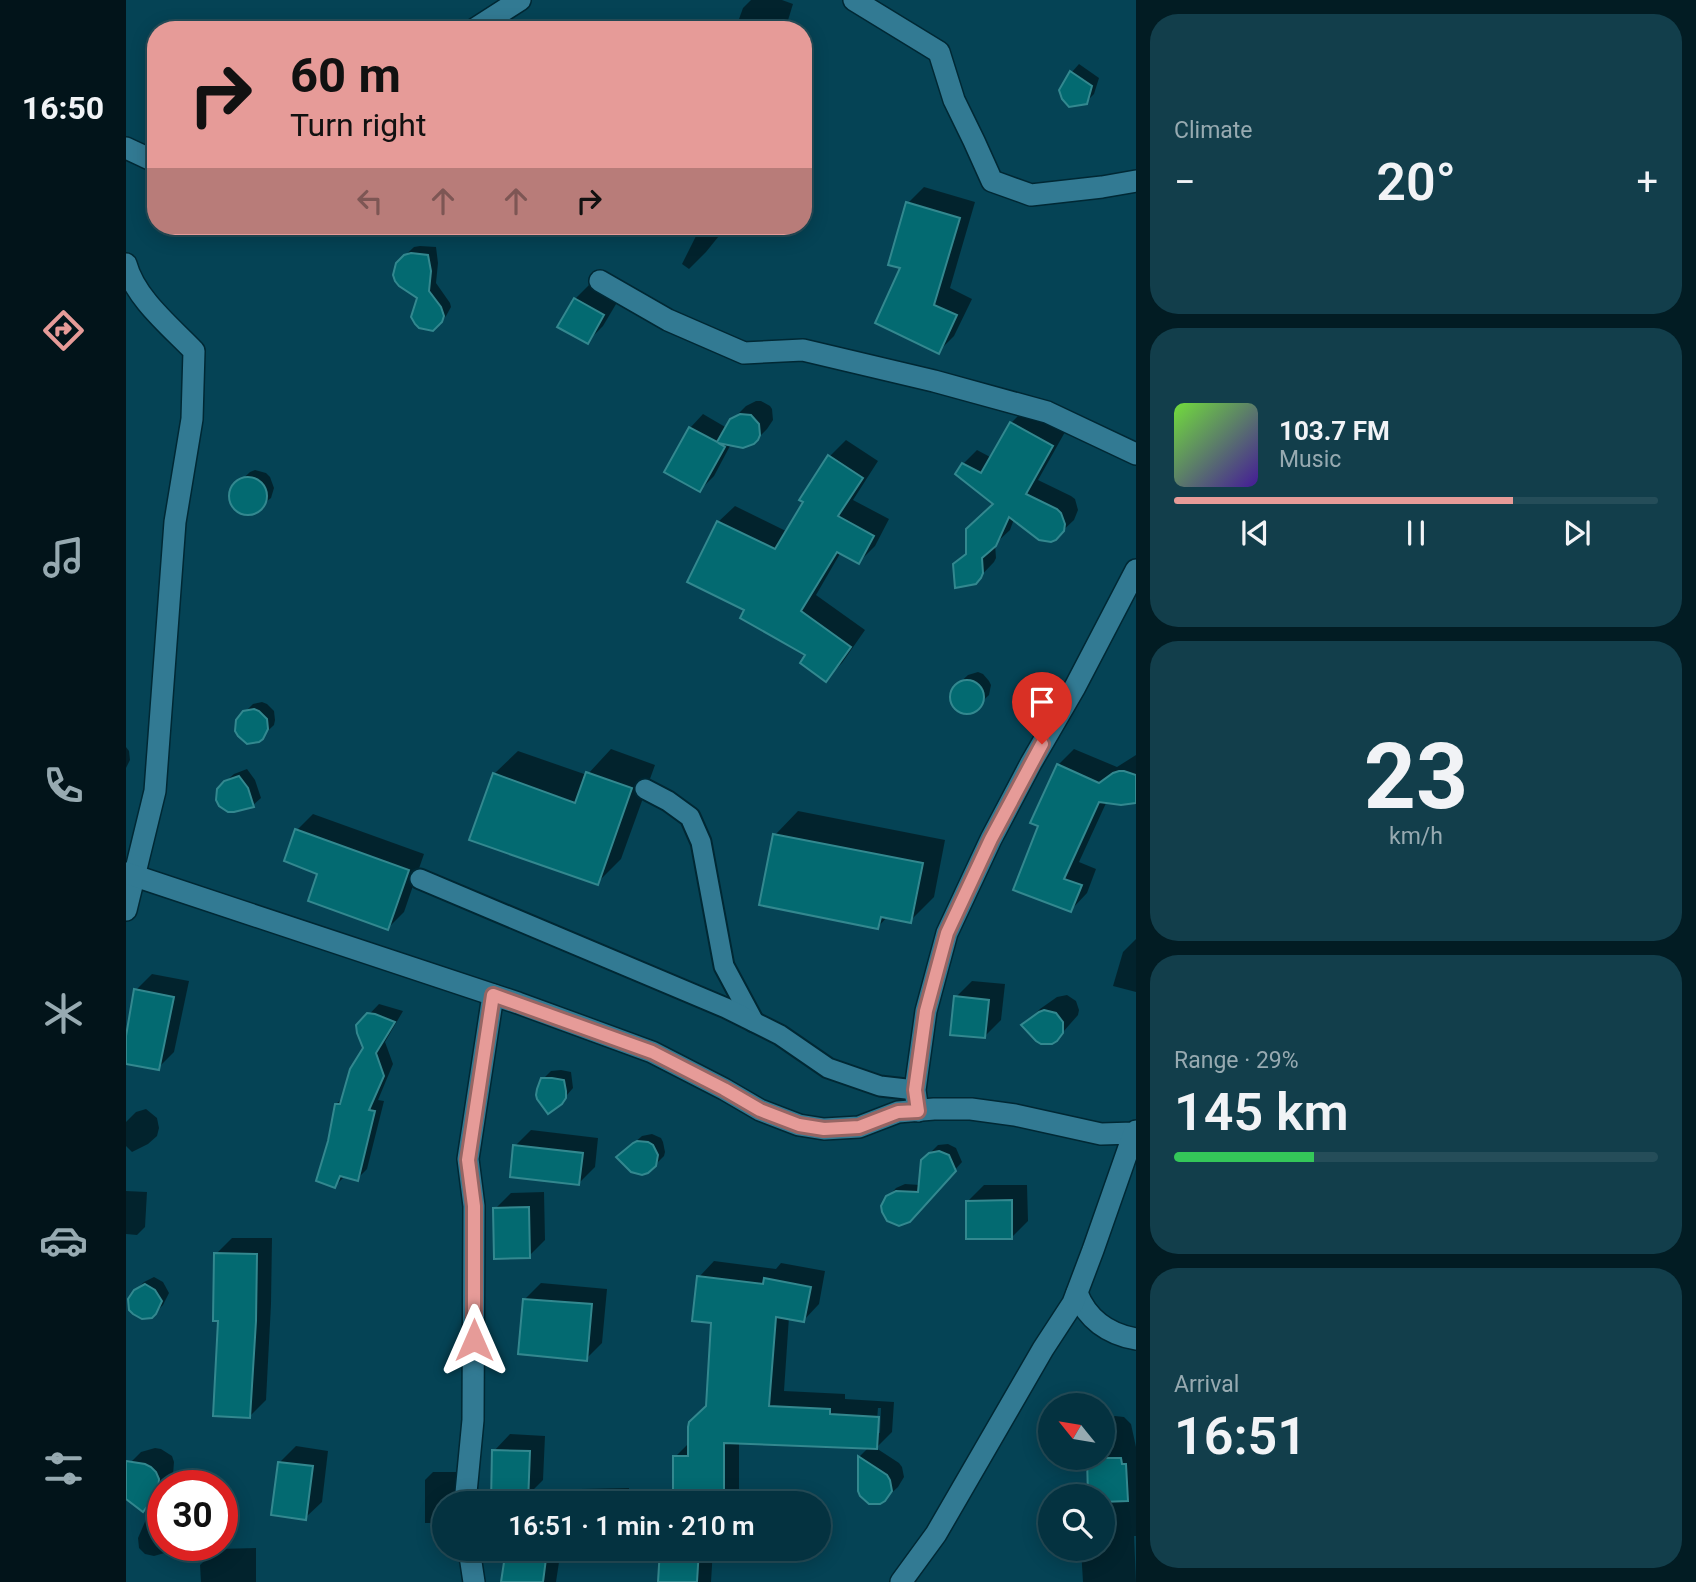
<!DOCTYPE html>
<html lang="en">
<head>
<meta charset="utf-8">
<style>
	body { margin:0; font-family:Roboto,sans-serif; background:#123e4b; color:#f1f3f6; height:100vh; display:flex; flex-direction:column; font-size:26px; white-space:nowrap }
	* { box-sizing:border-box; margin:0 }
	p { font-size:23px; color:#97aab1 }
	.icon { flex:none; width:38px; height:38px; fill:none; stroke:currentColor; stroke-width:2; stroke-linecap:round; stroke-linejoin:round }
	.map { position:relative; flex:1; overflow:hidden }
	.details { display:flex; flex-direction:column; gap:14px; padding:14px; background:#021c23; width:560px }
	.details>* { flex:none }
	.top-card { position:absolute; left:21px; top:21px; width:665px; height:214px; border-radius:28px; box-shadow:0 4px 18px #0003,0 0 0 2px #254d59; background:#e69b98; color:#111; overflow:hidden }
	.needle { width:46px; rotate:300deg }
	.buttons { position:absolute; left:912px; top:1393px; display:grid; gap:14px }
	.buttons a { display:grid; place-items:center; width:77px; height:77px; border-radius:50%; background:#043240; box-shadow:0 4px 18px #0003,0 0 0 2px #254d59; font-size:35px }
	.speed { position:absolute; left:21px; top:1470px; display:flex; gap:14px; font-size:35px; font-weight:700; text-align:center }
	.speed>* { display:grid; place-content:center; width:91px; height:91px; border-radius:50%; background:#043240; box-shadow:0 4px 18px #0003,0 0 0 2px #254d59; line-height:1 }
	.speed .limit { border:10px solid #d22; background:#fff; color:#111 }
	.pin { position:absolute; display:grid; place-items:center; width:60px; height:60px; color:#fff; margin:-72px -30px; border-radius:50% 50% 50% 0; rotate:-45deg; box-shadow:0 0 7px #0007 }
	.pin .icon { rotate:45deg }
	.me { position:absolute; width:77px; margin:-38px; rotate:0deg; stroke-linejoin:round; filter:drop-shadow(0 0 5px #0008) }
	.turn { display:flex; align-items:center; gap:24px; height:147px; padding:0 28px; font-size:32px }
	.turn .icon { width:91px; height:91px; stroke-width:2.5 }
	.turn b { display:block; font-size:49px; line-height:60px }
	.lanes { display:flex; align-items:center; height:66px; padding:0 28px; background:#0003; justify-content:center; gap:35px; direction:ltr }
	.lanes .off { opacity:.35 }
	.big { font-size:52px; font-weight:600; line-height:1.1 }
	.details .card { flex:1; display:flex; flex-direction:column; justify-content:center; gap:10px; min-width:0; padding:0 24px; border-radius:28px; background:#123e4b }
	.details .dial { align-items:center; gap:0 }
	.dial b { font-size:91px; line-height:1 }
	.song { display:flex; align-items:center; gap:21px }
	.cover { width:84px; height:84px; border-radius:10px; background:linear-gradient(135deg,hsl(100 70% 55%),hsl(260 70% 35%)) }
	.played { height:7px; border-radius:4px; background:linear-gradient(90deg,#e69b98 70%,#254d59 70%) }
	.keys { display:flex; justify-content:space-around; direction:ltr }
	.heat { display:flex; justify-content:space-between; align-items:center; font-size:38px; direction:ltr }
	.charge { height:10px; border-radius:5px; background:linear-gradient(90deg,#34c759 29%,#254d59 0) }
	.trip { position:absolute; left:306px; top:1491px; width:399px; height:70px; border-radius:35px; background:#043240; box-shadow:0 4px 18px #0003,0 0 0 2px #254d59; font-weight:600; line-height:70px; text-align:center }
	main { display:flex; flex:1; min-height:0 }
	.dock { display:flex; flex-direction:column; width:126px; justify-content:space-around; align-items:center; background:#02141a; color:#97aab1 }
	.dock .icon { width:49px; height:49px }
	.dock .on { color:#e69b98 }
	.dock b { font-size:32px; color:#f1f3f6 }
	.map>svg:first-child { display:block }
	.shadow { fill:#0007; fill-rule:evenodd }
	.building { fill:#036a71; stroke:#33888f; stroke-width:2 }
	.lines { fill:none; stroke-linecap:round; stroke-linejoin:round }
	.lane-casing { stroke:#002834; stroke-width:23 }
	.street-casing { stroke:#002834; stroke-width:24 }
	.lane { stroke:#327a93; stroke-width:19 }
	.street { stroke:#327a93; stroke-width:21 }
	.route-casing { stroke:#966563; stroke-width:18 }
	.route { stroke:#e69b98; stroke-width:12 }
</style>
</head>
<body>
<main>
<nav class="dock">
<b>16:50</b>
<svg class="icon on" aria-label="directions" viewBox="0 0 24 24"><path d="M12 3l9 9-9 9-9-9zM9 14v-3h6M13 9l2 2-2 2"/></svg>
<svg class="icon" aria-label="music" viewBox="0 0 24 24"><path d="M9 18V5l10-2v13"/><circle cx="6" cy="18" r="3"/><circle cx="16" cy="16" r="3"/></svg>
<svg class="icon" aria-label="phone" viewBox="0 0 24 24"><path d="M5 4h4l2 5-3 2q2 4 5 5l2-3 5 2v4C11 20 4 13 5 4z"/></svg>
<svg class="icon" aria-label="climate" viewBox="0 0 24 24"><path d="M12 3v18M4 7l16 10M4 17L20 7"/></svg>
<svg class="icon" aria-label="car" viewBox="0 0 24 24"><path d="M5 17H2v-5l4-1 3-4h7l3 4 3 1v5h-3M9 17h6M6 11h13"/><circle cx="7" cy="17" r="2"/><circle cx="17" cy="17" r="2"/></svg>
<svg class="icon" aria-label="filters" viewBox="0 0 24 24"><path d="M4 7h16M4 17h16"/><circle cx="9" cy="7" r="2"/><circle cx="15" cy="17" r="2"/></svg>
</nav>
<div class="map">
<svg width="1010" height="1582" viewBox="0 0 1010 1582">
	<rect width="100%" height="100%" fill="#054355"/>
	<g class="shadow">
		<path d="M625,0H656L667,4L659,30H609L617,8Z"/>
		<path d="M953,64L973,78L968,94L960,102L935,90L946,72Z"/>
		<path d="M798,187L849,202L824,288L846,299L828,336L812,352L777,267L782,203Z"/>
		<path d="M575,226H601L580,252L563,269L556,264Z"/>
		<path d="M294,246L310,247L312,263L310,283L324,303L325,307L320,316L312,324L271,263L288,247Z"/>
		<path d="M465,283L493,299L477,326L461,342L449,299Z"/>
		<path d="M630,401H635L644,406L646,409L647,420L641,429L627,443L605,444L588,476L574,490L564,428L577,414L601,428L606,420L620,406Z"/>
		<path d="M899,409L939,432L912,480L945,496L949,499L952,510L948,520L929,538L888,519L884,530L869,544L870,558L868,562L849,582L829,565L842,551L869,503L837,464L851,450L866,458L885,423Z"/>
		<path d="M720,440L752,461L727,500L763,519L749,546L733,562L715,552L690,595L739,630L716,663L700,679L682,654L621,610L592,522L609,506L662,532L704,456Z"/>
		<path d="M129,470L140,473L144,477L148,488L145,498L126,513L115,512L110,509L105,499L107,488L124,472Z"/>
		<path d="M852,672L857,674L863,681L865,685L863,695L847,710L837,711L829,705L826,696L830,686L842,675Z"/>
		<path d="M136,702L141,704L148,711L149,720L148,725L132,740L118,713L127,704Z"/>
		<path d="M0,747L3,751L4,760L0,768Z"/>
		<path d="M485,749L529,765L495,859L472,882L368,774L392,751L461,775Z"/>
		<path d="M948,749L991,767L1010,755V795L981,801L953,862L970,869L961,893L945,910L914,825L932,765Z"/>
		<path d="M121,769L129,780L135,798L127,805L99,782L108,774Z"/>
		<path d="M672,811L819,840L808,897L784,921L762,916L752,927L649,835Z"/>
		<path d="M187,814L298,854L278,912L262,928L194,872L171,830Z"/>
		<path d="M1010,939V992L987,986L997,952Z"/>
		<path d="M26,974L63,981L48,1052L32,1068L0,1062V1046L10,990Z"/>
		<path d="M846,981L879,984L875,1020L859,1036L830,997Z"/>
		<path d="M941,995L950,1001L953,1010L952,1015L930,1040L898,1025L914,1009L931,997Z"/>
		<path d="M253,1004L277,1011L259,1042L267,1064L252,1100L258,1101L241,1169L231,1179L219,1176L209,1186L204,1142L210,1104L218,1097L238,1048L232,1026Z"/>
		<path d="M435,1070L445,1072L447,1088L435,1102L417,1079L425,1071Z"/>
		<path d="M20,1109L31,1118L33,1128L31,1136L22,1144L6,1152L0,1146V1122L10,1112Z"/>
		<path d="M405,1130L472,1138L469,1167L453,1183L389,1146Z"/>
		<path d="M526,1134L535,1138L537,1142L539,1152L538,1156L525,1169L500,1150L516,1136Z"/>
		<path d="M822,1144L830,1148L836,1162L791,1212L762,1197L770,1188L779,1184L794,1185L800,1157L812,1145Z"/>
		<path d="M858,1185H901L902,1221L886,1237L842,1201Z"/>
		<path d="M0,1191L21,1192L19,1227L11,1235L0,1234Z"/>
		<path d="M418,1192L419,1240L403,1256L369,1209L385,1193Z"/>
		<path d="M106,1238H146L145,1304L140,1400L124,1416L94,1319L90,1254Z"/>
		<path d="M588,1261L650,1269L655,1263L699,1271L693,1304L678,1320L663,1317L658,1391L719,1394V1399L768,1402L766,1432L750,1448L773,1463L776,1467L778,1477L772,1487L758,1500L734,1491V1456L743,1447L613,1442V1493L603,1503H549V1457L564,1442L582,1405L587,1322L573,1277ZM752,1408H755L754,1433H750Z"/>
		<path d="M28,1277L37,1282L43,1293L37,1305L29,1313L9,1291L18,1282Z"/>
		<path d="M415,1283L481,1289L476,1343L460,1359L399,1299Z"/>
		<path d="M989,1416L998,1417L1005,1424L1010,1447V1536H1008L1010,1582H957L955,1549H976V1496H964L962,1458H976V1424Z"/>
		<path d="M384,1434L419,1436L417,1480L407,1490L503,1488V1503H391L398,1496L368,1451Z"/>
		<path d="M170,1446L202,1451L196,1502L179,1518L154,1462Z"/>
		<path d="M29,1448L35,1449L46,1456L48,1462L47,1475L39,1486H37V1489L33,1494L17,1510L0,1497V1467L15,1452Z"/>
		<path d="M307,1472H333V1503H318V1523H299V1480Z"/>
		<path d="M37,1497V1545H48L42,1552L28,1556L19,1554L13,1548L12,1538L24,1510Z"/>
		<path d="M130,1548V1582H75L74,1565L91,1549Z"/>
		<path d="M382,1549H443H435L430,1582H377Z"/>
		<path d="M536,1549H587L585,1582H534Z"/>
	</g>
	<g class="building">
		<path d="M944,71L966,86L961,104L943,107L936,99L933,90Z"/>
		<path d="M780,202L834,218L808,305L831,315L813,354L749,323L774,268L762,265Z"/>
		<path d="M285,253L302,255L305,271L303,291L315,307L318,316L316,322L307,331L293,328L289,324L285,317L291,298L273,286L269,281L267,275L270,263L278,255Z"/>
		<path d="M448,298L478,315L462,344L431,327Z"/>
		<path d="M614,414L625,415L633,424L634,435L632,440L628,444L617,448L592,443L599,447L574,492L538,472L563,427L591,442L604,419Z"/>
		<path d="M884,422L927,446L900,494L931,509L935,513L939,524L938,531L930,540L925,542L913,540L883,517L870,546L856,558L857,573L855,578L850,584L829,588L827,564L840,554V529L867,504L829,474L836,463L855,473Z"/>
		<path d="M702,455L737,478L712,516L748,536L733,564L711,552L675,611L725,647L700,682L674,663L679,655L614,618L618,610L561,582L591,521L649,549L677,502L673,500Z"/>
		<circle cx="122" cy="496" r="19"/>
		<circle cx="841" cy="697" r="17"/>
		<path d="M128,709L133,711L141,719L142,729L137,739L133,742L121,744L112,736L109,731L110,720L117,711Z"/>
		<path d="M931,764L973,783L987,773L993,771H998L1010,775V803L995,805L973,802L938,879L956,885L945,912L887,890L912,826L904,823Z"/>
		<path d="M460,772L506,788L472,885L343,840L367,773L449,803Z"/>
		<path d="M113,776L122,788L128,807L108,812H102L93,806L90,800L91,789L98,781Z"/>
		<path d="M169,829L283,870L262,930L182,901L191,874L158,861Z"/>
		<path d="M647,834L797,863L785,923L755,917L752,929L633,905Z"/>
		<path d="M8,989L48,997L33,1070L0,1064V1036Z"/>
		<path d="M828,996L863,1000L859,1038L824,1035Z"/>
		<path d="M918,1010L930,1013L937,1022V1033L931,1041L926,1044H915L910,1041L895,1025L913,1012Z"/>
		<path d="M241,1013L249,1014L269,1022L250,1053L258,1076L243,1110L249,1111L232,1181L214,1176L209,1188L190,1181L202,1141L209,1104H214L224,1069L237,1048L231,1033L230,1025Z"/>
		<path d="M415,1078H426L438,1080L440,1091V1098L436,1104L422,1114L411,1099L410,1095L411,1089Z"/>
		<path d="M511,1141L522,1142L527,1145L532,1155L530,1166L522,1173L516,1175L505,1172L490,1157L507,1143Z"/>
		<path d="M387,1145L457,1153L453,1185L384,1177Z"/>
		<path d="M813,1151L823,1155L830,1171L784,1222L773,1226L761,1221L756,1212L755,1206L760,1196L770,1191L792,1192L795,1160L803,1153Z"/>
		<path d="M886,1200V1239H840V1201Z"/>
		<path d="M403,1207L404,1258L368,1259L367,1208Z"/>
		<path d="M88,1253L131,1254L130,1321L124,1418L87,1416L92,1321H87Z"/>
		<path d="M571,1276L637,1284L638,1278L685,1287L678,1322L650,1317L643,1406L704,1409V1414L753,1417L751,1449L598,1443V1503H547V1456H562V1427L563,1422L580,1406L585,1323L566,1321Z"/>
		<path d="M19,1284L29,1290L36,1301L30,1314L26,1318L16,1319L7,1314L3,1310L2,1299L8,1290Z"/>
		<path d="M397,1299L466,1304L461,1361L392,1354Z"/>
		<path d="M366,1450L404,1451L402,1503H365Z"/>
		<path d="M732,1456L761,1475L764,1480L766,1491L759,1501L754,1504H743L734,1496L732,1491Z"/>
		<path d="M961,1458H995L996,1464H1000L1002,1501L976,1502V1496H962Z"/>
		<path d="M0,1461L19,1464L25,1467L30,1472L33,1479L32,1492L17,1512L0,1499Z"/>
		<path d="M152,1462L187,1466L180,1520L145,1515Z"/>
		<path d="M380,1549H488L421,1551L417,1582H375Z"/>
		<path d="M534,1549H573L571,1582H532Z"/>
	</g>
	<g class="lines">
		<g class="lane-casing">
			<g id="lane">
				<path d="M519,789L542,801L564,817L575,842L598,966L628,1022"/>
				<path d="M294,879L600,1008L654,1035L702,1068L754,1086L789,1090"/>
			</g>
		</g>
		<g class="street-casing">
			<g id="street">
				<path d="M728,0L813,52L828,100L848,141L866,181L905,195L976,187L1010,181"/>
				<path d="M347,30L394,0"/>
				<path d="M0,148L30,162"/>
				<path d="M0,264C9,298 44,326 68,351L66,419L49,522L29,791L0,910"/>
				<path d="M474,281L542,320L618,353L677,350L808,381L921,412L1010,454"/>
				<path d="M0,873L392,1003L526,1052L598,1089L634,1110L673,1125L698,1129L733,1127L772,1112L808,1109H845L889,1115L975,1134L1008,1133L1010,1131"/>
				<path d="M792,1111L789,1090L800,1011L821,933L865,839L905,763L949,687L1010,570"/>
				<path d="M951,1293C961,1319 982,1334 1010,1339"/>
				<path d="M339,1503L347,1420L348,1206L342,1159L367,995"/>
				<path d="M343,1549L348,1582"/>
				<path d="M775,1582L810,1534L917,1349L947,1303L967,1250L1008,1133H1010"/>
			</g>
		</g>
		<use href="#lane" class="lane"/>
		<use href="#street" class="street"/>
	</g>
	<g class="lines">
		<g class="route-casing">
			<path id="route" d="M348,1340V1206L342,1160L367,995L526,1052L598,1089L634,1110L673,1125L698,1129L733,1127L772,1112L792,1111L789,1090L800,1011L821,933L865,839L916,744"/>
		</g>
		<use href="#route" class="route"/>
	</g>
</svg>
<div class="buttons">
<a><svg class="needle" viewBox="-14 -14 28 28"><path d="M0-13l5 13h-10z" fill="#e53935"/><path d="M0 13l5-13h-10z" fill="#97aab1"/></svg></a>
<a><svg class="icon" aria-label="search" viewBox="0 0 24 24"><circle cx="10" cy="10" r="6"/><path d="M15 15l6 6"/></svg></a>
</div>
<div class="speed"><div class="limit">30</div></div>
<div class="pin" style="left:916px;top:744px;background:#d93025"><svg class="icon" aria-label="arrive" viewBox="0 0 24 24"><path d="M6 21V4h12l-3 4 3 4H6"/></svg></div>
<svg class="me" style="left:348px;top:1340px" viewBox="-20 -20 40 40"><path d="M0-17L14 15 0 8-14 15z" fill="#e69b98" stroke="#fff" stroke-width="4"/></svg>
<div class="trip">16:51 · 1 min · 210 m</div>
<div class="top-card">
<div class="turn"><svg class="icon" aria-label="right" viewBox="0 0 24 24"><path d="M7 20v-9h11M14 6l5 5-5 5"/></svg><div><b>60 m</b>Turn right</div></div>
<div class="lanes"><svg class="icon off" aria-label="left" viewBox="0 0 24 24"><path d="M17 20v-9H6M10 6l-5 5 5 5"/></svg><svg class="icon off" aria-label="ahead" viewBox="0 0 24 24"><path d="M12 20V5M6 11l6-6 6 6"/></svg><svg class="icon off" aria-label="ahead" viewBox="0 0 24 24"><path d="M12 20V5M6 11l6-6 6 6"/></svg><svg class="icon" aria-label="right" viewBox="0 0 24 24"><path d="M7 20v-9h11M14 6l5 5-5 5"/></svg></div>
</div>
</div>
<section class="details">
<div class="card"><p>Climate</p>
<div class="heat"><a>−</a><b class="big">20°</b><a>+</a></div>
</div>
<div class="card">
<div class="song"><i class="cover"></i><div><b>103.7 FM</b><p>Music</p></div></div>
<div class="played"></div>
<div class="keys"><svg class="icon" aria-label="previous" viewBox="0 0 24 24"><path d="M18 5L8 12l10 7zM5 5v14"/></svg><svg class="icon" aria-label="pause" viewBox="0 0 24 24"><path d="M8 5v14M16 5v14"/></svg><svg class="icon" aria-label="next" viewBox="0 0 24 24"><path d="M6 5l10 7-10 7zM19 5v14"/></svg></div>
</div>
<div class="card dial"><b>23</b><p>km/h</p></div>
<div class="card"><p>Range · 29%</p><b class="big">145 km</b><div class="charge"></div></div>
<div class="card"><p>Arrival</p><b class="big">16:51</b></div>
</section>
</main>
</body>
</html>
